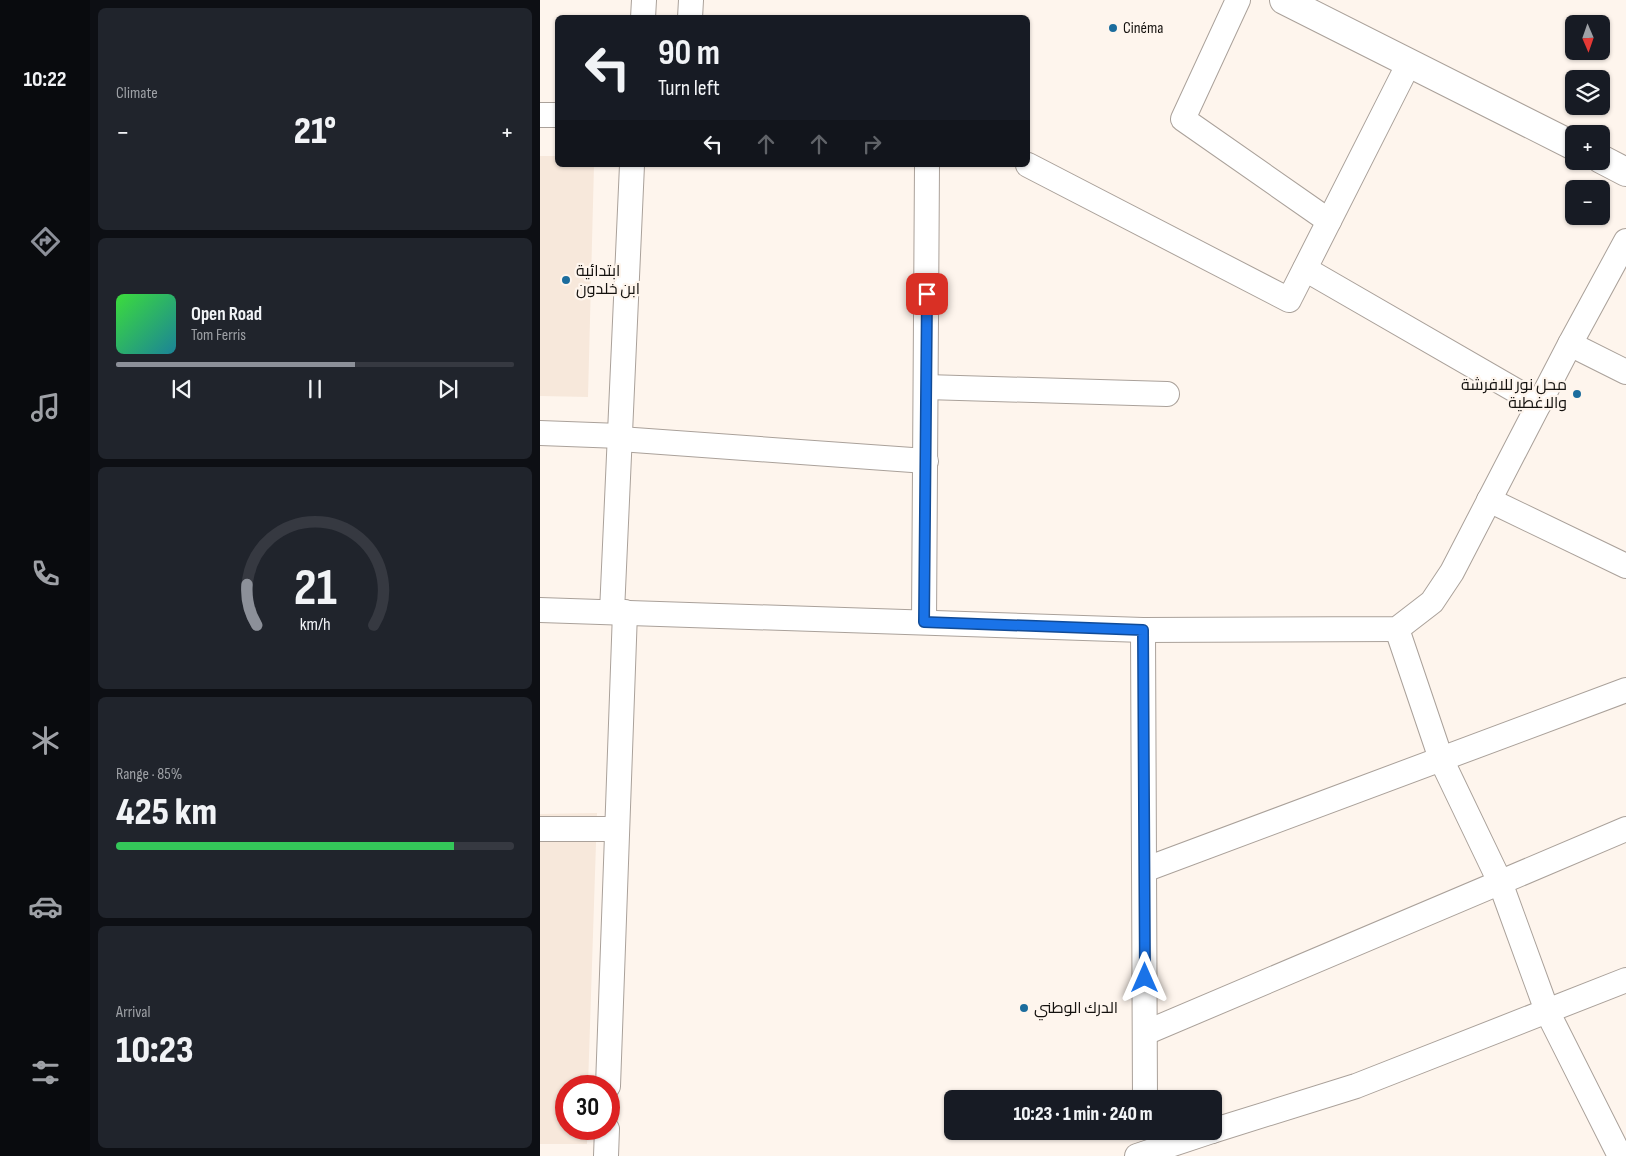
<!DOCTYPE html>
<html lang="en">
<head>
<meta charset="utf-8">
<style>
	body { margin:0; font-family:"Sofia Sans Condensed",Cairo,sans-serif; background:#20242c; color:#f1f3f6; height:100vh; display:flex; flex-direction:column; font-size:19px; white-space:nowrap }
	* { box-sizing:border-box; margin:0 }
	p { font-size:16px; color:#9ea1a6 }
	.icon { flex:none; width:28px; height:28px; fill:none; stroke:currentColor; stroke-width:2; stroke-linecap:round; stroke-linejoin:round }
	.map { position:relative; flex:1; overflow:hidden }
	.side { display:flex; flex-direction:column; gap:8px; padding:8px; background:#0d0f14; width:450px }
	.side>* { flex:none }
	.banner { position:absolute; left:15px; top:15px; width:475px; height:152px; border-radius:8px; box-shadow:0 1px 4px #0004; background:#171b24; color:#f1f3f6; overflow:hidden }
	.needle { width:32px; rotate:178deg }
	.buttons { position:absolute; left:1025px; top:15px; display:grid; gap:10px }
	.buttons a { display:grid; place-items:center; width:45px; height:45px; border-radius:8px; background:#171b24; box-shadow:0 1px 4px #0004; font-size:25px }
	.speed { position:absolute; left:15px; top:1075px; display:flex; gap:10px; font-size:25px; font-weight:700; text-align:center }
	.speed>* { display:grid; place-content:center; width:65px; height:65px; border-radius:50%; background:#171b24; box-shadow:0 1px 4px #0004; line-height:1 }
	.speed .limit { border:8px solid #d22; background:#fff; color:#111 }
	.pin { position:absolute; display:grid; place-items:center; width:42px; height:42px; color:#fff; margin:-21px; border-radius:10px; box-shadow:0 2px 8px #0006 }
	.me { position:absolute; width:55px; margin:-28px; rotate:0deg; stroke-linejoin:round; filter:drop-shadow(0 0 4px #0008) }
	.turn { display:flex; align-items:center; gap:18px; height:105px; padding:0 20px; font-size:22px }
	.turn .icon { width:65px; height:65px; stroke-width:2.5 }
	.turn b { display:block; font-size:35px; line-height:42px }
	.lanes { display:flex; align-items:center; height:48px; padding:0 20px; background:#0003; justify-content:center; gap:25px; direction:ltr }
	.lanes .off { opacity:.35 }
	.big { font-size:38px; font-weight:800; line-height:1.1 }
	.side .widget { flex:1; display:flex; flex-direction:column; justify-content:center; gap:8px; min-width:0; padding:0 18px; border-radius:8px; background:#20242c }
	.side .dial { align-items:center; gap:0 }
	.dial svg { height:130px; overflow:visible; fill:none; stroke:#363941; stroke-width:7; stroke-linecap:round; text-anchor:middle }
	.dial text { fill:#f1f3f6; stroke:none }
	.song { display:flex; align-items:center; gap:15px }
	.cover { width:60px; height:60px; border-radius:8px; background:linear-gradient(135deg,hsl(120 70% 55%),hsl(190 70% 35%)) }
	.played { height:5px; border-radius:2px; background:linear-gradient(90deg,#8c9099 60%,#363941 60%) }
	.keys { display:flex; justify-content:space-around; direction:ltr }
	.heat { display:flex; justify-content:space-between; align-items:center; font-size:28px; direction:ltr }
	.charge { height:8px; border-radius:4px; background:linear-gradient(90deg,#34c759 85%,#363941 0) }
	.trip { position:absolute; left:404px; top:1090px; width:278px; height:50px; border-radius:8px; background:#171b24; box-shadow:0 1px 4px #0004; font-weight:800; line-height:50px; text-align:center }
	main { display:flex; flex:1; min-height:0 }
	.dock { display:flex; flex-direction:column; width:90px; justify-content:space-around; align-items:center; background:#090b0e; color:#9ea1a6 }
	.dock .icon { width:35px; height:35px }
	.dock .selected { color:#8c9099 }
	.dock b { font-size:22px; color:#f1f3f6 }
	.map>svg:first-child { display:block }
	.built { fill:#f7e8db }
	.lines { fill:none; stroke-linecap:round; stroke-linejoin:round }
	.minor-casing { stroke:#aaa19a; stroke-width:26 }
	.tertiary-casing { stroke:#aaa19a; stroke-width:30 }
	.minor { stroke:#fff; stroke-width:24 }
	.tertiary { stroke:#fff; stroke-width:28 }
	.route-casing { stroke:#114b97; stroke-width:12 }
	.route { stroke:#1a73e8; stroke-width:9 }
	.poi-dot { fill:#1b6c9d; stroke:#fef5ed; stroke-width:2 }
	.labels { text-anchor:middle; dominant-baseline:central; stroke-width:4.5; stroke-linejoin:round; paint-order:stroke }
	.poi-label { font-size:16px; fill:#15120f; stroke:#fef5ed; text-anchor:start }
</style>
</head>
<body>
<main>
<nav class="dock">
<b>10:22</b>
<svg class="icon selected" aria-label="directions" viewBox="0 0 24 24"><path d="M12 3l9 9-9 9-9-9zM9 14v-3h6M13 9l2 2-2 2"/></svg>
<svg class="icon" aria-label="music" viewBox="0 0 24 24"><path d="M9 18V5l10-2v13"/><circle cx="6" cy="18" r="3"/><circle cx="16" cy="16" r="3"/></svg>
<svg class="icon" aria-label="phone" viewBox="0 0 24 24"><path d="M5 4h4l2 5-3 2q2 4 5 5l2-3 5 2v4C11 20 4 13 5 4z"/></svg>
<svg class="icon" aria-label="climate" viewBox="0 0 24 24"><path d="M12 3v18M4 7l16 10M4 17L20 7"/></svg>
<svg class="icon" aria-label="car" viewBox="0 0 24 24"><path d="M5 17H2v-5l4-1 3-4h7l3 4 3 1v5h-3M9 17h6M6 11h13"/><circle cx="7" cy="17" r="2"/><circle cx="17" cy="17" r="2"/></svg>
<svg class="icon" aria-label="filters" viewBox="0 0 24 24"><path d="M4 7h16M4 17h16"/><circle cx="9" cy="7" r="2"/><circle cx="15" cy="17" r="2"/></svg>
</nav>
<section class="side">
<div class="widget"><p>Climate</p>
<div class="heat"><a>−</a><b class="big">21°</b><a>+</a></div>
</div>
<div class="widget">
<div class="song"><i class="cover"></i><div><b>Open Road</b><p>Tom Ferris</p></div></div>
<div class="played"></div>
<div class="keys"><svg class="icon" aria-label="previous" viewBox="0 0 24 24"><path d="M18 5L8 12l10 7zM5 5v14"/></svg><svg class="icon" aria-label="pause" viewBox="0 0 24 24"><path d="M8 5v14M16 5v14"/></svg><svg class="icon" aria-label="next" viewBox="0 0 24 24"><path d="M6 5l10 7-10 7zM19 5v14"/></svg></div>
</div>
<div class="widget dial"><svg viewBox="0 0 100 80">
<path d="M14 69A42 42 0 1 1 86 69"/>
<path d="M14 69A42 42 0 0 1 8 44" stroke="#8c9099"/>
<text x="50" y="56" font-size="32" font-weight="700">21</text>
<text x="50" y="72" font-size="11">km/h</text>
</svg></div>
<div class="widget"><p>Range · 85%</p><b class="big">425 km</b><div class="charge"></div></div>
<div class="widget"><p>Arrival</p><b class="big">10:23</b></div>
</section>
<div class="map">
<svg width="1086" height="1156" viewBox="0 0 1086 1156">
	<rect width="100%" height="100%" fill="#fef5ed"/>
	<g class="built">
		<path d="M0,156H17L18,165H54L48,397L0,396Z"/>
		<path d="M57,813L48,1086H26V1129H47V1144H0V814Z"/>
	</g>
	<g class="lines">
		<g class="minor-casing">
			<g id="minor">
				<path d="M698,0L643,119L789,221"/>
				<path d="M103,18L104,0"/>
				<path d="M150,18L151,0"/>
				<path d="M0,115H18"/>
				<path d="M488,165L749,300L869,63"/>
				<path d="M765,269L999,404"/>
				<path d="M1030,344L1086,372"/>
				<path d="M386,387L627,394"/>
				<path d="M0,433L80,436"/>
				<path d="M80,439L386,461"/>
				<path d="M949,500L1086,566"/>
				<path d="M0,610L603,630L857,629L892,602L912,572L1030,344L1086,241"/>
				<path d="M72,612L92,165"/>
				<path d="M384,622L387,165"/>
				<path d="M857,629L901,759L960,882L1007,1011L1080,1156"/>
				<path d="M603,630L605,1099"/>
				<path d="M0,829H77"/>
				<path d="M604,870L1086,690"/>
				<path d="M605,1033L1086,829"/>
				<path d="M68,1086L85,612"/>
				<path d="M672,1131L816,1086L1086,980"/>
				<path d="M66,1156L67,1129"/>
				<path d="M597,1156L672,1131"/>
			</g>
		</g>
		<g class="tertiary-casing">
			<g id="tertiary">
				<path d="M744,0L1034,146"/>
				<path d="M1061,159L1086,172"/>
			</g>
		</g>
		<use href="#minor" class="minor"/>
		<use href="#tertiary" class="tertiary"/>
	</g>
	<g class="lines">
		<g class="route-casing">
			<path id="route" d="M387,294L384,622L603,630L605,978"/>
		</g>
		<use href="#route" class="route"/>
	</g>
	<g class="poi-dot">
		<circle cx="573" cy="28" r="5"/>
		<circle cx="26" cy="280" r="5"/>
		<circle cx="1037" cy="394" r="5"/>
		<circle cx="484" cy="1008" r="5"/>
	</g>
	<g class="labels">
		<g class="poi-label">
			<text x="583" y="28">Cinéma</text>
			<text x="36" y="271">ابتدائية<tspan x="36" dy="18">ابن خلدون</tspan></text>
			<text x="1027" y="385" text-anchor="end">محل نور للافرشة<tspan x="1027" dy="18">والاغطية</tspan></text>
			<text x="494" y="1008">الدرك الوطني</text>
		</g>
	</g>
</svg>
<div class="buttons">
<a><svg class="needle" viewBox="-14 -14 28 28"><path d="M0-13l5 13h-10z" fill="#e53935"/><path d="M0 13l5-13h-10z" fill="#9ea1a6"/></svg></a>
<a><svg class="icon" aria-label="layers" viewBox="0 0 24 24"><path d="M12 4l9 5-9 5-9-5zM3 14l9 5 9-5"/></svg></a>
<a>+</a>
<a>−</a>
</div>
<div class="speed"><div class="limit">30</div></div>
<div class="pin" style="left:387px;top:294px;background:#d93025"><svg class="icon" aria-label="arrive" viewBox="0 0 24 24"><path d="M6 21V4h12l-3 4 3 4H6"/></svg></div>
<svg class="me" style="left:605px;top:978px" viewBox="-20 -20 40 40"><path d="M0-17L14 15 0 8-14 15z" fill="#1a73e8" stroke="#fff" stroke-width="4"/></svg>
<div class="trip">10:23 · 1 min · 240 m</div>
<div class="banner">
<div class="turn"><svg class="icon" aria-label="left" viewBox="0 0 24 24"><path d="M17 20v-9H6M10 6l-5 5 5 5"/></svg><div><b>90 m</b>Turn left</div></div>
<div class="lanes"><svg class="icon" aria-label="left" viewBox="0 0 24 24"><path d="M17 20v-9H6M10 6l-5 5 5 5"/></svg><svg class="icon off" aria-label="ahead" viewBox="0 0 24 24"><path d="M12 20V5M6 11l6-6 6 6"/></svg><svg class="icon off" aria-label="ahead" viewBox="0 0 24 24"><path d="M12 20V5M6 11l6-6 6 6"/></svg><svg class="icon off" aria-label="right" viewBox="0 0 24 24"><path d="M7 20v-9h11M14 6l5 5-5 5"/></svg></div>
</div>
</div>
</main>
</body>
</html>
